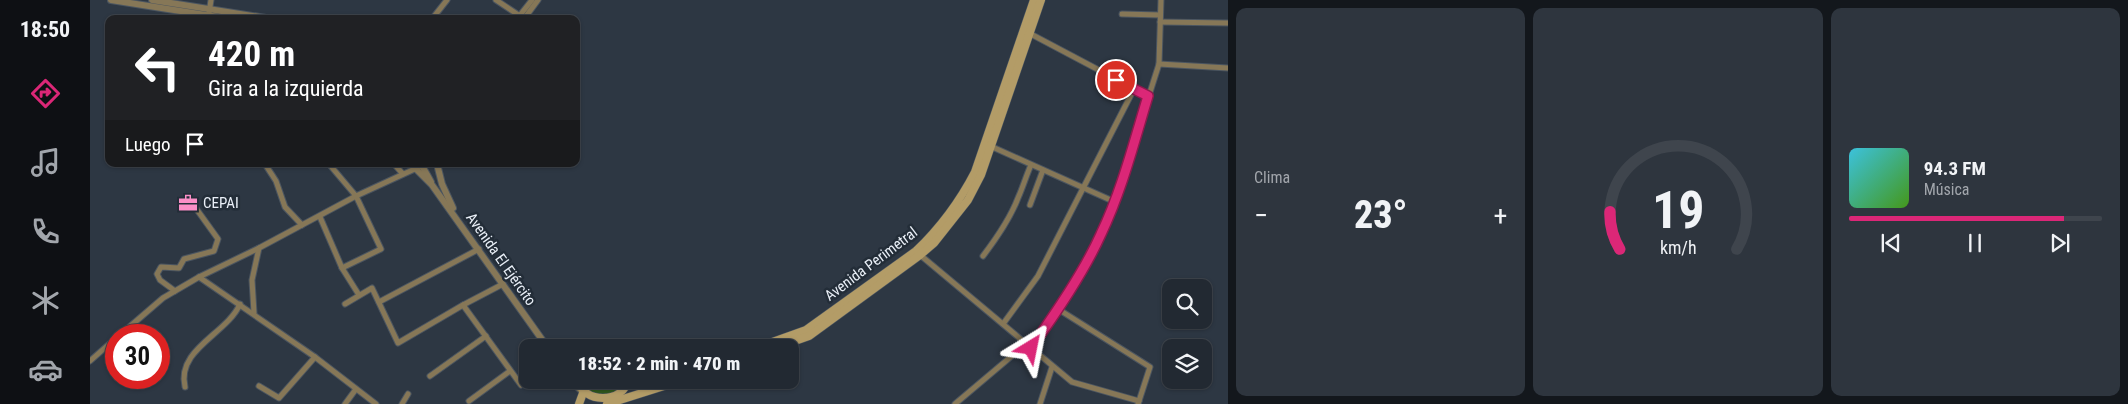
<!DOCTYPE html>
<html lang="es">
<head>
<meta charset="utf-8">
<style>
	body { margin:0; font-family:"Roboto Condensed",sans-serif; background:#2e353e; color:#f1f3f6; height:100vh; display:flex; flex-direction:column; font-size:19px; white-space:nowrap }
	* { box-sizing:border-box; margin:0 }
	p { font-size:16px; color:#a2a6ac }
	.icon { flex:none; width:28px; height:28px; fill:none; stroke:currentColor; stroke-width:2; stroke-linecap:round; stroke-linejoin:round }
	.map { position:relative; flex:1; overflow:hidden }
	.panel { display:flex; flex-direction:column; gap:8px; padding:8px; background:#13171c; width:900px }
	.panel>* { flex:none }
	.hud { position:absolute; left:15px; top:15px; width:475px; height:152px; border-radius:10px; box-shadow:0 1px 4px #0004,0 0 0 1px #3f454d; background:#202124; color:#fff; overflow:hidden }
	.fabs { position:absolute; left:1072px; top:279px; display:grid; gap:10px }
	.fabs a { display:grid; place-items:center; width:50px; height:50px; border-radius:10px; background:#222932; box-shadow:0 1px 4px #0004,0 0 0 1px #3f454d; font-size:25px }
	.speed { position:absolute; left:15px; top:324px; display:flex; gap:10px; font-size:25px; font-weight:700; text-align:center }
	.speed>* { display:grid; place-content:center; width:65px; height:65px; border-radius:50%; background:#222932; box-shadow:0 1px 4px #0004,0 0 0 1px #3f454d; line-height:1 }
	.speed .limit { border:8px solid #d22; background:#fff; color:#111 }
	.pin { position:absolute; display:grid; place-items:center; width:42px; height:42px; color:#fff; margin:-21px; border:2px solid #fff; border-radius:50%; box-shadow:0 1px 5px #0007 }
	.me { position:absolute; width:55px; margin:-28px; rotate:35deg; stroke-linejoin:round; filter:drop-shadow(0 0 4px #0008) }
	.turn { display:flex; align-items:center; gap:18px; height:105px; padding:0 20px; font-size:22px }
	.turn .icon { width:65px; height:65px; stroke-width:2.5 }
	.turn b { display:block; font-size:35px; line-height:42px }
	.then { display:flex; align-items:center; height:48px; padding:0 20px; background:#0003; gap:10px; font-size:19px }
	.big { font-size:38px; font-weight:800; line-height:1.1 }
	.panel .widget { flex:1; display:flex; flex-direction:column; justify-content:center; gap:8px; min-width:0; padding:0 18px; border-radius:10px; background:#2e353e }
	.panel .dial { align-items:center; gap:0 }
	.dial svg { height:130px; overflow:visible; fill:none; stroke:#3f454d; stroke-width:7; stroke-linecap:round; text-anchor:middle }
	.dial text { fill:#f1f3f6; stroke:none }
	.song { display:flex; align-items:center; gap:15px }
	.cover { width:60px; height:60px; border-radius:8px; background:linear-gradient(135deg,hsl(190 70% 55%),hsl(100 70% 35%)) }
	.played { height:5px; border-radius:2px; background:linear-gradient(90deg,#db2777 85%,#3f454d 85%) }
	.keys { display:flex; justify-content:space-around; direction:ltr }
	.heat { display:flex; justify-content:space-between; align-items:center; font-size:28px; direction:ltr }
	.panel .tiles { flex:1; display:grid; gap:8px; grid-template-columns:repeat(3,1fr) }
	.trip { position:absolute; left:429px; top:339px; width:280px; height:50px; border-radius:10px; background:#222932; box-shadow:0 1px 4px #0004,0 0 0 1px #3f454d; font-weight:800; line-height:50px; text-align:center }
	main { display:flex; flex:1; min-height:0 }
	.tabs { display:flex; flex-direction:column; width:90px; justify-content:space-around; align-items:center; background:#0e1014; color:#a2a6ac }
	.tabs .icon { width:35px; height:35px }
	.tabs .current { color:#db2777 }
	.tabs b { font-size:22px; color:#f1f3f6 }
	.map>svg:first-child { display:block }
	.green { fill:#2f571c }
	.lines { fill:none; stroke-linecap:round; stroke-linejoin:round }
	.minor-casing { stroke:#4b5560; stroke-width:7 }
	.tertiary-casing { stroke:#4b5560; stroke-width:8 }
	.secondary-casing { stroke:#4b5560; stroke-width:9 }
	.minor { stroke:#867757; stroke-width:5 }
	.tertiary { stroke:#867757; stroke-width:6 }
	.secondary { stroke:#b39c67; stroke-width:8 }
	.route-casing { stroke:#8e194d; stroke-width:12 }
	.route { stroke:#db2777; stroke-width:9 }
	.labels { text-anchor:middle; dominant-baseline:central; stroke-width:5; stroke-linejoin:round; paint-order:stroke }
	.poi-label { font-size:15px; fill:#eaf0f8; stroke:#232d38; text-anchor:start }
	.street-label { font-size:15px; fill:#eaf0f8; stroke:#232d38 }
</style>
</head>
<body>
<main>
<nav class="tabs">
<b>18:50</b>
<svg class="icon current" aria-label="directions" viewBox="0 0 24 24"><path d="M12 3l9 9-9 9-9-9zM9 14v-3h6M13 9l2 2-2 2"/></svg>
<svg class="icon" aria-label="music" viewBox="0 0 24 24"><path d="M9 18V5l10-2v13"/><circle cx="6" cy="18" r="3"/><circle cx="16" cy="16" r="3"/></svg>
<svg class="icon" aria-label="phone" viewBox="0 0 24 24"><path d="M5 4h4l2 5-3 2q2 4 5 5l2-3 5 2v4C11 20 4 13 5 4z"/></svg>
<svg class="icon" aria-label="climate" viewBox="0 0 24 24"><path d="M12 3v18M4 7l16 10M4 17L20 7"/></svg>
<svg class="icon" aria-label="car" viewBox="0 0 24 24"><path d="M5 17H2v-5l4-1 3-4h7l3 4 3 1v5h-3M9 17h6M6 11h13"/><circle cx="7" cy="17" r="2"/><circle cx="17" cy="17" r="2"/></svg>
</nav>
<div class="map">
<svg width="1138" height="404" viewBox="0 0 1138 404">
	<rect width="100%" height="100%" fill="#2d3743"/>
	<path class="green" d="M493,380H531L527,391L513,398L495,388Z"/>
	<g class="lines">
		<g class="minor-casing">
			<g id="minor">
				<path d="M406,0L430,16"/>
				<path d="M119,13L121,0"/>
				<path d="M1032,14L1070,15"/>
				<path d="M342,19L357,0"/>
				<path d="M427,19L442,0"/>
				<path d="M434,19L448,0"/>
				<path d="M1070,22L1138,23"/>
				<path d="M937,32L1058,96"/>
				<path d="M1069,64L1138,68"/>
				<path d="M898,145L1025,202"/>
				<path d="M175,164L186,181L195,207L212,225"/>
				<path d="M239,164L266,196L291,249L252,268"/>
				<path d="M304,164L313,174"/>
				<path d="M940,205L953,170"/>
				<path d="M230,217L252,268L269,295"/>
				<path d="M829,254L982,382L1049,401"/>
				<path d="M893,256C906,239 920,219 928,198C933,187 936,176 941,165"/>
				<path d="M109,277L225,357L286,404"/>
				<path d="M85,291L70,280L67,274L71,267L89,268L94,259L124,251L128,239L105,207"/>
				<path d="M289,302L389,249"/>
				<path d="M255,304L282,288L308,343L373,305L413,284"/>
				<path d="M373,305L431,385L438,380"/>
				<path d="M968,309L1060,367L1048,404"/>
				<path d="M164,313L162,280L169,248"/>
				<path d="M913,324L948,276L1044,89"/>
				<path d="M30,335L73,298L109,277L169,248L266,196L329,167"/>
				<path d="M941,349L968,309L1011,236L1025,202L1069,64L1071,0"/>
				<path d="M0,361L26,338"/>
				<path d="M340,376L396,336"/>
				<path d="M169,386L189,398L225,357"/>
				<path d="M95,387C86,349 137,334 150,304"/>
				<path d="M379,401L420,371"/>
				<path d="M255,404L266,389"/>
				<path d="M312,404L318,394"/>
				<path d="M865,404L936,344"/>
				<path d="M950,404L962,367"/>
			</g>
		</g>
		<g class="tertiary-casing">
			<g id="tertiary">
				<path d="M21,0L141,19"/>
				<path d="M62,0L182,19"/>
				<path d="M321,164L342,185L458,348"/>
				<path d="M331,164L341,182"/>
				<path d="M347,164L352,184L363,208"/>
				<path d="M480,380L492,391"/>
			</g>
		</g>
		<g class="secondary-casing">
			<g id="secondary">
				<path d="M666,348L716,330L826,251C850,228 870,201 885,172L944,0"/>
				<path d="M685,348L719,336L830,255L844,243L878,200L891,175L951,0"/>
				<path d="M489,380C491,404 535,404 537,380"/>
				<path d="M489,404L493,393"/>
				<path d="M517,404L593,380"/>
			</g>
		</g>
		<use href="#minor" class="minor"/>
		<use href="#tertiary" class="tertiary"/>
		<use href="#secondary" class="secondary"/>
	</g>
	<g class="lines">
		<g class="route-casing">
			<path id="route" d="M941,348C965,314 994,272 1011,234C1032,190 1044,142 1058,96L1026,80"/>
		</g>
		<use href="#route" class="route"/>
	</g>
	<defs>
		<g id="office-bare" transform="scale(1.5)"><path d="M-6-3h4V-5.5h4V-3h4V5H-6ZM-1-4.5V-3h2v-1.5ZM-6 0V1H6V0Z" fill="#fa8fc6" stroke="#232d38" stroke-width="2.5" paint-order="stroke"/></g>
	</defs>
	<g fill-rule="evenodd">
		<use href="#office-bare" x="98" y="203"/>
	</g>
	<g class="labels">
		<g class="poi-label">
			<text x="113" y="203">CEPAI</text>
		</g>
		<g class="street-label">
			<text transform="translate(411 259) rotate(55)">Avenida El Ejército</text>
			<text transform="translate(781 264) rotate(-37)">Avenida Perimetral</text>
		</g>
	</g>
</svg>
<div class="fabs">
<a><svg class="icon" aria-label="search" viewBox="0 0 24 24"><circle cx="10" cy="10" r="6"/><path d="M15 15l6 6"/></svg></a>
<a><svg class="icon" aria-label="layers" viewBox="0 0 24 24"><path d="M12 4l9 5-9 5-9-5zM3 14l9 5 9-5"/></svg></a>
</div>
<div class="speed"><div class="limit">30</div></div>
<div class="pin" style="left:1026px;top:80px;background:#d93025"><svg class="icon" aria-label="arrive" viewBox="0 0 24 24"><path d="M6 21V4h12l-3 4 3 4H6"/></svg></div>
<svg class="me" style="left:941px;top:348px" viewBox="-20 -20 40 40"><path d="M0-17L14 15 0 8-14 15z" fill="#db2777" stroke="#fff" stroke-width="4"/></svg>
<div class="trip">18:52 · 2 min · 470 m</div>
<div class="hud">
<div class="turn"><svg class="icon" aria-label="left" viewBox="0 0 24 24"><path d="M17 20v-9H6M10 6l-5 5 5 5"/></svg><div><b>420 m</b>Gira a la izquierda</div></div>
<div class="then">Luego<svg class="icon" aria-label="arrive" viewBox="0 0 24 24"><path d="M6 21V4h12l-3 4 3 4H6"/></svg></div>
</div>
</div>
<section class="panel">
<div class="tiles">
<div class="widget"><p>Clima</p>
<div class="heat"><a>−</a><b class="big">23°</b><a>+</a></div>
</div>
<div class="widget dial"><svg viewBox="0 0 100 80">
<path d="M14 69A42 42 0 1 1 86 69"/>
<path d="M14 69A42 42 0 0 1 8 46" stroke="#db2777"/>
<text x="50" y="56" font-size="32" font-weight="700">19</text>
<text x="50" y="72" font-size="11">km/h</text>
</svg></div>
<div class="widget">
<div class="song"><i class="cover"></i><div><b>94.3 FM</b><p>Música</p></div></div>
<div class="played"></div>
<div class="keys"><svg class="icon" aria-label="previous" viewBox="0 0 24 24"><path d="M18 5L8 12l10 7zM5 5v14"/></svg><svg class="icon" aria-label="pause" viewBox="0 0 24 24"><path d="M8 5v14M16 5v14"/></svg><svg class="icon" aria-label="next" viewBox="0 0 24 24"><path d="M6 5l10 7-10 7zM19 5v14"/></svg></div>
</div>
</div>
</section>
</main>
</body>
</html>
